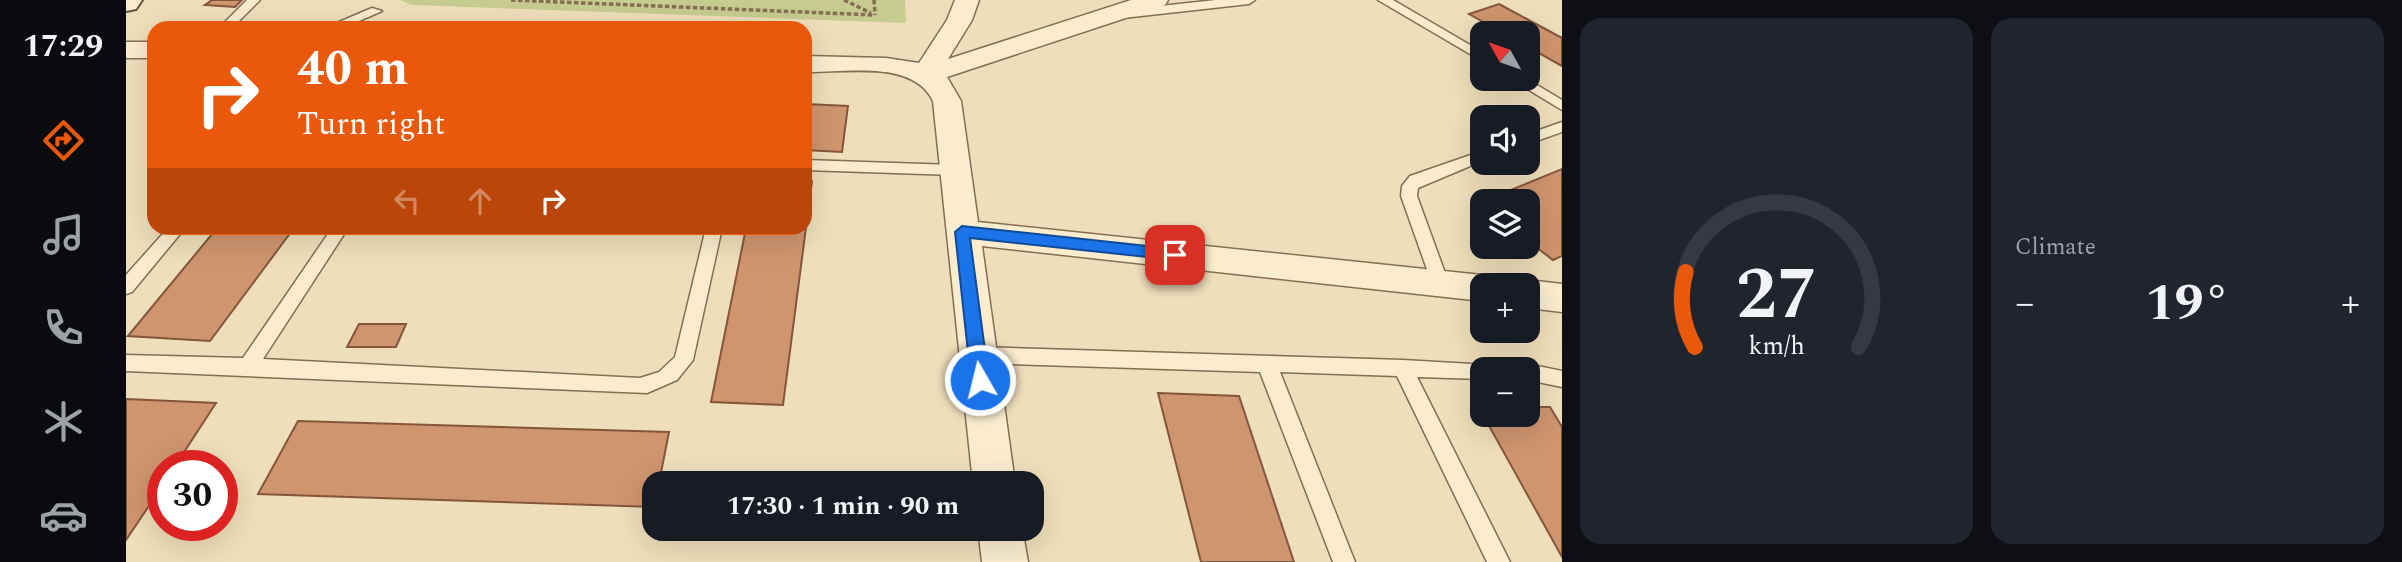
<!DOCTYPE html>
<html lang="en">
<head>
<meta charset="utf-8">
<style>
	body { margin:0; font-family:Spectral,serif; background:#20242c; color:#f1f3f6; height:100vh; display:flex; flex-direction:column; font-size:26px; white-space:nowrap }
	* { box-sizing:border-box; margin:0 }
	p { font-size:23px; color:#9ea1a6 }
	.icon { flex:none; width:38px; height:38px; fill:none; stroke:currentColor; stroke-width:2; stroke-linecap:round; stroke-linejoin:round }
	.map { position:relative; flex:1; overflow:hidden }
	.drawer { display:flex; flex-direction:column; gap:18px; padding:18px; background:#0d0f14; width:840px }
	.drawer>* { flex:none }
	.guide { position:absolute; left:21px; top:21px; width:665px; height:214px; border-radius:21px; box-shadow:0 7px 28px #0002; background:#ea580c; color:#fff; overflow:hidden }
	.needle { width:46px; rotate:310deg }
	.tools { position:absolute; left:1344px; top:21px; display:grid; gap:14px }
	.tools a { display:grid; place-items:center; width:70px; height:70px; border-radius:14px; background:#171b24; box-shadow:0 7px 28px #0002; font-size:35px }
	.speed { position:absolute; left:21px; top:450px; display:flex; gap:14px; font-size:35px; font-weight:700; text-align:center }
	.speed>* { display:grid; place-content:center; width:91px; height:91px; border-radius:50%; background:#171b24; box-shadow:0 7px 28px #0002; line-height:1 }
	.speed .limit { border:10px solid #d22; background:#fff; color:#111 }
	.pin { position:absolute; display:grid; place-items:center; width:60px; height:60px; color:#fff; margin:-30px; border-radius:14px; box-shadow:0 4px 10px #0006 }
	.me { position:absolute; width:77px; margin:-38px; rotate:352deg; stroke-linejoin:round; filter:drop-shadow(0 0 5px #0008) }
	.turn { display:flex; align-items:center; gap:24px; height:147px; padding:0 35px; font-size:32px }
	.turn .icon { width:91px; height:91px; stroke-width:2.5 }
	.turn b { display:block; font-size:49px; line-height:60px }
	.lanes { display:flex; align-items:center; height:66px; padding:0 35px; background:#0003; justify-content:center; gap:35px; direction:ltr }
	.lanes .off { opacity:.35 }
	.big { font-size:52px; font-weight:700; line-height:1.1 }
	.drawer .card { flex:1; display:flex; flex-direction:column; justify-content:center; gap:10px; min-width:0; padding:0 24px; border-radius:21px; background:#20242c }
	.drawer .dial { align-items:center; gap:0 }
	.dial svg { height:182px; overflow:visible; fill:none; stroke:#363941; stroke-width:7; stroke-linecap:round; text-anchor:middle }
	.dial text { fill:#f1f3f6; stroke:none }
	.heat { display:flex; justify-content:space-between; align-items:center; font-size:38px; direction:ltr }
	.drawer .tiles { flex:1; display:grid; gap:18px; grid-template-columns:repeat(2,1fr) }
	.trip { position:absolute; left:516px; top:471px; width:402px; height:70px; border-radius:21px; background:#171b24; box-shadow:0 7px 28px #0002; font-weight:700; line-height:70px; text-align:center }
	main { display:flex; flex:1; min-height:0 }
	.dock { display:flex; flex-direction:column; width:126px; justify-content:space-around; align-items:center; background:#090b0e; color:#9ea1a6 }
	.dock .icon { width:49px; height:49px }
	.dock .current { color:#ea580c }
	.dock b { font-size:32px; color:#f1f3f6 }
	.map>svg:first-child { display:block }
	.green { fill:#c6cc8f }
	.building { fill:#ce956f; stroke:#85563a; stroke-width:2 }
	.lines { fill:none; stroke-linecap:round; stroke-linejoin:round }
	.lane-casing { stroke:#856e54; stroke-width:3 }
	.street-casing { stroke:#856e54; stroke-width:3 }
	.secondary-casing { stroke:#674f38; stroke-width:4 }
	.path { stroke:#856e54; stroke-width:3.5; stroke-dasharray:4.5 2.5; stroke-linecap:butt }
	.lane { fill:#faeccd; fill-rule:evenodd }
	.street { fill:#faeccd; fill-rule:evenodd }
	.secondary { fill:#faeccd; fill-rule:evenodd }
	.route { fill:#1a73e8; stroke:#114b97; stroke-width:2 }
</style>
</head>
<body>
<main>
<nav class="dock">
<b>17:29</b>
<svg class="icon current" aria-label="directions" viewBox="0 0 24 24"><path d="M12 3l9 9-9 9-9-9zM9 14v-3h6M13 9l2 2-2 2"/></svg>
<svg class="icon" aria-label="music" viewBox="0 0 24 24"><path d="M9 18V5l10-2v13"/><circle cx="6" cy="18" r="3"/><circle cx="16" cy="16" r="3"/></svg>
<svg class="icon" aria-label="phone" viewBox="0 0 24 24"><path d="M5 4h4l2 5-3 2q2 4 5 5l2-3 5 2v4C11 20 4 13 5 4z"/></svg>
<svg class="icon" aria-label="climate" viewBox="0 0 24 24"><path d="M12 3v18M4 7l16 10M4 17L20 7"/></svg>
<svg class="icon" aria-label="car" viewBox="0 0 24 24"><path d="M5 17H2v-5l4-1 3-4h7l3 4 3 1v5h-3M9 17h6M6 11h13"/><circle cx="7" cy="17" r="2"/><circle cx="17" cy="17" r="2"/></svg>
</nav>
<div class="map">
<svg width="1436" height="562" viewBox="0 0 1436 562">
	<rect width="100%" height="100%" fill="#eedeba"/>
	<path class="green" d="M274,0H779L780,23L286,5Z"/>
	<g class="building">
		<path d="M86,0H116L109,7L79,5Z"/>
		<path d="M1373,4L1436,38V66L1402,47V33H1377L1343,14Z"/>
		<path d="M679,104L722,106L716,152L679,150Z"/>
		<path d="M1436,169V256L1427,260L1402,241V201H1358Z"/>
		<path d="M679,180L686,181L657,405L585,402L620,228H679Z"/>
		<path d="M91,228H168L84,341L2,336Z"/>
		<path d="M233,324H280L270,347H221Z"/>
		<path d="M1032,393L1113,396L1168,562H1075Z"/>
		<path d="M0,399L90,403L49,466H37V485L0,540Z"/>
		<path d="M1402,407H1424L1436,427V557L1357,415H1402Z"/>
		<path d="M172,421L543,432L533,483H528V507L132,494Z"/>
	</g>
	<g class="lines">
		<g class="lane-casing">
			<g id="lane">
				<path d="M121,0H134L106,28H93Z"/>
				<path d="M1090,0H1129L1123,4L997,18L991,14L997,10Z"/>
				<path d="M1252,0H1267L1356,52V61Z"/>
				<path d="M246,8L256,11L217,28H199Z"/>
				<path d="M1385,79H1401L1436,100V110Z"/>
				<path d="M1436,122V132L1402,144V134Z"/>
				<path d="M1356,151V161L1292,188L1291,196L1323,284L1320,289H1308L1275,196L1276,186L1284,176Z"/>
				<path d="M679,160L828,165L836,170L828,175L679,170Z"/>
				<path d="M42,228H59L6,292L0,294V275Z"/>
				<path d="M206,228H222L137,359L514,378L533,372L549,357L580,228H596L567,360L551,380L521,393L0,371V355L117,358Z"/>
				<path d="M850,347L1277,360L1363,365L1365,369H1356V379L1291,377L1384,562H1361L1271,376L1154,372L1229,562H1207L1134,372L850,363L843,360L841,355L843,350Z"/>
				<path d="M1402,364L1436,371V387L1402,380V369H1394Z"/>
			</g>
		</g>
		<g class="street-casing">
			<g id="street">
				<path d="M829,0H853L846,20L822,59L1005,0H1042L1039,5L821,77L835,101L852,222L1356,275L1368,279L1372,285H1356V301L856,246L889,483H847L807,101C787,59 718,73 679,72V56L760,58L793,63L821,20Z"/>
				<rect x="0" y="42" width="28" height="16"/>
				<path d="M1402,280L1436,284V312L1402,308V285H1389Z"/>
				<path d="M852,528H896L902,562H856Z"/>
			</g>
		</g>
		<g class="secondary-casing">
			<path id="secondary" d="M0,0H16L10,9L0,11Z"/>
		</g>
		<g class="path">
			<path d="M385,0L749,15"/>
			<path d="M718,0L745,13"/>
			<path d="M748,0L749,15"/>
		</g>
		<use href="#lane" class="lane"/>
		<use href="#street" class="street"/>
		<use href="#secondary" class="secondary"/>
	</g>
	<path class="route" d="M836,226L1049,249L1056,255L1049,260L844,238L863,380L854,388L845,380L829,232Z"/>
</svg>
<div class="tools">
<a><svg class="needle" viewBox="-14 -14 28 28"><path d="M0-13l5 13h-10z" fill="#e53935"/><path d="M0 13l5-13h-10z" fill="#9ea1a6"/></svg></a>
<a><svg class="icon" aria-label="sound" viewBox="0 0 24 24"><path d="M4 9h4l5-4v14l-5-4H4zM17 9q2 3 0 6"/></svg></a>
<a><svg class="icon" aria-label="layers" viewBox="0 0 24 24"><path d="M12 4l9 5-9 5-9-5zM3 14l9 5 9-5"/></svg></a>
<a>+</a>
<a>−</a>
</div>
<div class="speed"><div class="limit">30</div></div>
<div class="pin" style="left:1049px;top:255px;background:#d93025"><svg class="icon" aria-label="arrive" viewBox="0 0 24 24"><path d="M6 21V4h12l-3 4 3 4H6"/></svg></div>
<svg class="me" style="left:854px;top:380px" viewBox="-20 -20 40 40"><circle r="17" fill="#1a73e8" stroke="#fff" stroke-width="3"/><path d="M0-11L8 9 0 5-8 9z" fill="#fff"/></svg>
<div class="trip">17:30 · 1 min · 90 m</div>
<div class="guide">
<div class="turn"><svg class="icon" aria-label="right" viewBox="0 0 24 24"><path d="M7 20v-9h11M14 6l5 5-5 5"/></svg><div><b>40 m</b>Turn right</div></div>
<div class="lanes"><svg class="icon off" aria-label="left" viewBox="0 0 24 24"><path d="M17 20v-9H6M10 6l-5 5 5 5"/></svg><svg class="icon off" aria-label="ahead" viewBox="0 0 24 24"><path d="M12 20V5M6 11l6-6 6 6"/></svg><svg class="icon" aria-label="right" viewBox="0 0 24 24"><path d="M7 20v-9h11M14 6l5 5-5 5"/></svg></div>
</div>
</div>
<section class="drawer">
<div class="tiles">
<div class="card dial"><svg viewBox="0 0 100 80">
<path d="M14 69A42 42 0 1 1 86 69"/>
<path d="M14 69A42 42 0 0 1 10 36" stroke="#ea580c"/>
<text x="50" y="56" font-size="32" font-weight="700">27</text>
<text x="50" y="72" font-size="11">km/h</text>
</svg></div>
<div class="card"><p>Climate</p>
<div class="heat"><a>−</a><b class="big">19°</b><a>+</a></div>
</div>
</div>
</section>
</main>
</body>
</html>
